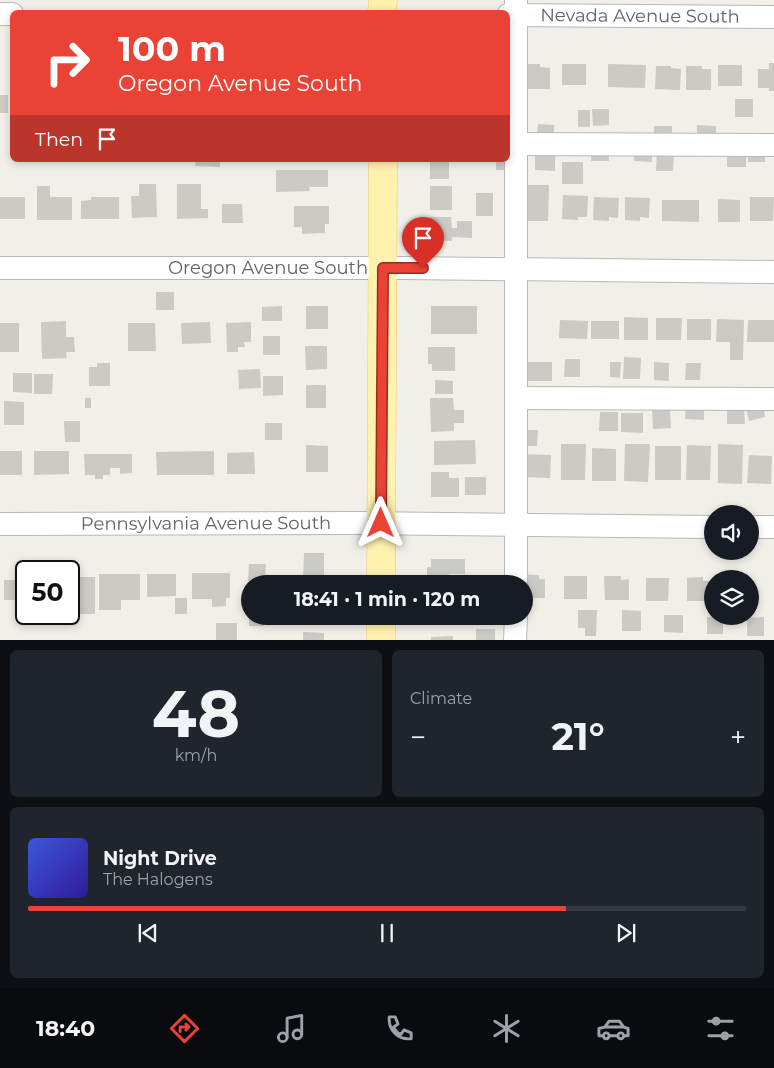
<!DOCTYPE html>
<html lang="en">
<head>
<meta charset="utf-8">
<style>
	body { margin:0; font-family:Montserrat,sans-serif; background:#20242c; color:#f1f3f6; height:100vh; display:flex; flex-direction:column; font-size:19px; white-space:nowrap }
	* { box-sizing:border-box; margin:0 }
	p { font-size:16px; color:#9ea1a6 }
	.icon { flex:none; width:28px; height:28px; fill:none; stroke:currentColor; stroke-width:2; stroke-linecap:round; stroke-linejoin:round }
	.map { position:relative; height:640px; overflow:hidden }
	.details { display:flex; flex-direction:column; gap:10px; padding:10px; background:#0d0f14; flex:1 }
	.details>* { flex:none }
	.top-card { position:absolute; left:10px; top:10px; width:500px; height:152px; border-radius:8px; box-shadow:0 2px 8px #0003; background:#ea4335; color:#fff; overflow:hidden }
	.controls { position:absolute; left:704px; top:505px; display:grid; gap:10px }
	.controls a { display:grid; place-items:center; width:55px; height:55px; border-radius:50%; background:#171b24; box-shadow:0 2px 8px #0003; font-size:25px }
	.speed { position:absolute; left:15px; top:560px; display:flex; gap:10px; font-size:25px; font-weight:700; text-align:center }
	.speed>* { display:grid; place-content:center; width:65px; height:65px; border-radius:50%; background:#171b24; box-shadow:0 2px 8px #0003; line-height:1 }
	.speed .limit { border:2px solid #111; border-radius:8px; background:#fff; color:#111 }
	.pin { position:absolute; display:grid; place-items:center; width:42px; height:42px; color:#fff; margin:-51px -21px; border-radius:50% 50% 50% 0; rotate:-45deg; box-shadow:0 0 5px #0007 }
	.pin .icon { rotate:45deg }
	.me { position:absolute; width:55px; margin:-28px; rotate:0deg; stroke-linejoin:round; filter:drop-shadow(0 0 4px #0008) }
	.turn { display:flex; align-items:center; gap:18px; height:105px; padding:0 25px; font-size:22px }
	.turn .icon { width:65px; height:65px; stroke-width:2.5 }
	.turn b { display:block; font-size:35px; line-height:42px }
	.then { display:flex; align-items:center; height:48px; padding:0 25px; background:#0003; gap:10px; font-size:19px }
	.big { font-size:38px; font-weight:700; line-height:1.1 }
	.details .card { flex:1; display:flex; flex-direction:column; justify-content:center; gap:8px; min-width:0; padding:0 18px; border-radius:8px; background:#20242c }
	.details .dial { align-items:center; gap:0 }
	.dial b { font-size:65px; line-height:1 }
	.song { display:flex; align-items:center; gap:15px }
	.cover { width:60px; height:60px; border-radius:8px; background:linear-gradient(135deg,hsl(230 70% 55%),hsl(250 70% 35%)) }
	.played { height:5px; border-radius:2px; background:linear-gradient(90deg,#ea4335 75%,#363941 75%) }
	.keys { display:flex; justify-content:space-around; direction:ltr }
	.heat { display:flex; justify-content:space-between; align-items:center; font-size:28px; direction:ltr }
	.details .tiles { flex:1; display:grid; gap:10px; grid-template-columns:1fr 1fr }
	.card:last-child { grid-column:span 2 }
	.trip { position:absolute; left:241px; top:575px; width:292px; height:50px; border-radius:25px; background:#171b24; box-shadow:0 2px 8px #0003; font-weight:700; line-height:50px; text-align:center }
	.tab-bar { display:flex; height:80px; justify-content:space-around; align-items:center; background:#090b0e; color:#9ea1a6 }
	.tab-bar .icon { width:35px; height:35px }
	.tab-bar .current { color:#ea4335 }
	.tab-bar b { font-size:22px; color:#f1f3f6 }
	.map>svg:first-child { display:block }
	.building { fill:#cccac5 }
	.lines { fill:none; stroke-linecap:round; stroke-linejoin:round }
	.minor-casing { stroke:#b5b8bc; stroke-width:24 }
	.major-casing { stroke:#f2c960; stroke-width:29 }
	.minor { stroke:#fff; stroke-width:22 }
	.major { stroke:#fff2af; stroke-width:28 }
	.route-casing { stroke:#982c22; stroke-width:12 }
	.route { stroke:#ea4335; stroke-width:9 }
	.labels { text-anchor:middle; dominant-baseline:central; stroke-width:4; stroke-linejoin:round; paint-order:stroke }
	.street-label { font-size:18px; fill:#5f6368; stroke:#fff }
</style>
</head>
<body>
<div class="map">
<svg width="774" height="641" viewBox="0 0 774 641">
	<rect width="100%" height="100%" fill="#f1efe8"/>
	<g class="building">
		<path d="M769,63H774V91H769V88H758V69H769Z"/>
		<path d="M526,64H540V67L550,68V89H525Z"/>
		<rect x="562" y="64" width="24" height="21"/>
		<path d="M608,64L646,65L645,88L608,87Z"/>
		<rect x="718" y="65" width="24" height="21"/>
		<path d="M656,66H671V68L681,69L680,90L655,89Z"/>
		<path d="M686,66H702V69H711V90H686Z"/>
		<rect x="0" y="95" width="8" height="18"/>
		<rect x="735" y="99" width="18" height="18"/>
		<path d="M592,109H609V125L593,126Z"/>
		<rect x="578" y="110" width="12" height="17"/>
		<path d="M538,124L554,125V137H537Z"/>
		<path d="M697,125L716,126V138H697Z"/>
		<rect x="654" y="126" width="18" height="12"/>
		<rect x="591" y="148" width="18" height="13"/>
		<path d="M634,149L652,150V162L634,161Z"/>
		<rect x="727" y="150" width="19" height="17"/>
		<path d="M657,151H674L673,171H656Z"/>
		<rect x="748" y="151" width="17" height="11"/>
		<path d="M535,154H555V171L535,170Z"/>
		<path d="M196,160H220V167L195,166Z"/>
		<rect x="430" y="160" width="19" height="19"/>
		<rect x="496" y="160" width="12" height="10"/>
		<rect x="562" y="162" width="21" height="22"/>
		<path d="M276,170H328V187H309L310,191L276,192Z"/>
		<path d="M139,184H156L157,217L132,218L131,196H139Z"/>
		<path d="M177,184H201V209H208V218L177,219Z"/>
		<path d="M526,185H549L548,221H526Z"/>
		<path d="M37,186H50V197H72V220H37Z"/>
		<rect x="430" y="186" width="22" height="24"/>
		<rect x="476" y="193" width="17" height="23"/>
		<path d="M563,195L588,196L587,217H578V220L562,219Z"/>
		<rect x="0" y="197" width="25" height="22"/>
		<path d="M91,197H119V219H81V201L91,200Z"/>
		<path d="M594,197L619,198L618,218L609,217V221L593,220Z"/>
		<path d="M625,197L650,198L649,218L640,217V221L625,220Z"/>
		<path d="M750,197H774L773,221H750Z"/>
		<path d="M718,199L740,200V222H718Z"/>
		<path d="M662,200H699V222L662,221Z"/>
		<path d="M222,204H242L243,223H222Z"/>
		<path d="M294,206H329V224H325V233L302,234V227H294Z"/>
		<path d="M430,217H451L452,228H457V221H472V238L452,237V241L430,240Z"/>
		<rect x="156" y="292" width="18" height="18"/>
		<path d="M282,306V321H262V307Z"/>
		<rect x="306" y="306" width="22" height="23"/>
		<rect x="431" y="306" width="46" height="28"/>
		<path d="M624,317L648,318V340H624Z"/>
		<path d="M656,318H682L681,340H656Z"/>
		<rect x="687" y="319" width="24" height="21"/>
		<path d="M717,319L744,320L743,360H730V342H716Z"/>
		<path d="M560,320L588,321L587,339L559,338Z"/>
		<path d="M748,320H774V342H747Z"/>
		<path d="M66,321V337H74L75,352H66L67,358L42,359L41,322Z"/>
		<rect x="591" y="321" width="28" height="18"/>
		<path d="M210,322L211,343L182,344L181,323Z"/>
		<path d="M251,322V342H244L245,347H238V352H227L226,323Z"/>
		<rect x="0" y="323" width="19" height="29"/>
		<path d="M128,323H155L156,351H128Z"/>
		<rect x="263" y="336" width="17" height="19"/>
		<path d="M305,346H327V369L306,370Z"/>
		<path d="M428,347H455V371H432V364H428Z"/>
		<path d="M624,357L641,358L640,379H623Z"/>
		<path d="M565,359H580V377H564Z"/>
		<rect x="523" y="362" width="29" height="19"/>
		<path d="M610,362H621L620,378L610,377Z"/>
		<path d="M654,362L669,363V381L654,380Z"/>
		<path d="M97,363H110V386H89V367H97Z"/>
		<path d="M686,363H701L700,380H685Z"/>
		<path d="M260,369L261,388L239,389L238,370Z"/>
		<path d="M13,373H32V393L13,392Z"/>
		<path d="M34,374H53L52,394H34Z"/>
		<path d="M263,376H283V395L263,396Z"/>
		<path d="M435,380L453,381V394H435Z"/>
		<rect x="306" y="385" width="20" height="23"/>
		<rect x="85" y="398" width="6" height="10"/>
		<path d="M430,398H453L454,410H464V423H454V431L431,432Z"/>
		<path d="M4,401L24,402V425H4Z"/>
		<path d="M686,406H704V420L685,419Z"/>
		<path d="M727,406H744L745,424H727Z"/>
		<path d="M763,406L765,417L749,421L746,409Z"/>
		<path d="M652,410H670L671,428L653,429Z"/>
		<path d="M600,412H618V431H599Z"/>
		<path d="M621,413H643V433L621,432Z"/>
		<path d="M64,421H80V442H65Z"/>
		<rect x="265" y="423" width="17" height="17"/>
		<path d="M526,430H538L537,446H526Z"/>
		<path d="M475,440L476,464L434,465V441Z"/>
		<path d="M561,444H586L585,480H561Z"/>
		<path d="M625,444H650L648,482L624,481Z"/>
		<path d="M718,444L743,445L742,484L718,483Z"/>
		<path d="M306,445L328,446V472H306Z"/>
		<path d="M687,445L711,446L710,480H686Z"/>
		<rect x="655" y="446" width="26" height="34"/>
		<path d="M592,448L616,449V481H592Z"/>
		<rect x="0" y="451" width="22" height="24"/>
		<path d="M34,451H69V474L34,475Z"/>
		<path d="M214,451V475H157L156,452Z"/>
		<path d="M254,452L255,474H227V453Z"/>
		<path d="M84,454H132V473L120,474V468H110V475H103V479H95V475H85Z"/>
		<path d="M523,454L551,455L550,478L522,477Z"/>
		<path d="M749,455L772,456L771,484L747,483Z"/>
		<path d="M431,472H449V478H459V497H431Z"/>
		<rect x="465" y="477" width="21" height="18"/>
		<path d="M304,553H324V579H303Z"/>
		<path d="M431,559H465V574H449V583L427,584V567H431Z"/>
		<path d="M249,564H266L265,582L248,581Z"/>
		<path d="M192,573H230V598H226V606L212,607V599H192Z"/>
		<path d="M99,574H140V600H121V610H99Z"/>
		<path d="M147,574H176V596L147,597Z"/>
		<path d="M521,574L539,575V579H545V598H525V584Z"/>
		<rect x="564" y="576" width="23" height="23"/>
		<path d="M604,576H621V580L629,579V600H605Z"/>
		<rect x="69" y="577" width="26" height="37"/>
		<path d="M703,577V581H712V601H687V578Z"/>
		<path d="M646,578H669L668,601H646Z"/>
		<path d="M4,580H26V611H18V600H4Z"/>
		<rect x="175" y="598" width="12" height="16"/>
		<path d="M578,610H597L596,636H585V628H578Z"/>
		<path d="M622,610L641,611V631H622Z"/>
		<path d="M664,615H683V633L664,632Z"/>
		<path d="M249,616H265L264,626H249Z"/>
		<path d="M427,616H468V622L427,621Z"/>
		<path d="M723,616V634H707V617Z"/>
		<path d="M764,617V636H747V618Z"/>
		<rect x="216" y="623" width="21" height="17"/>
		<rect x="476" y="629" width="19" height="12"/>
		<path d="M303,632L324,633V641H303Z"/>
		<path d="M453,636V641H431V637Z"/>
	</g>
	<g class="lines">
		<g class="minor-casing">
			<g id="minor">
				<path d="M0,14H12"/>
				<path id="s1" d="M508,15L774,17"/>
				<path d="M516,144L774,145"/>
				<path id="s2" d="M0,268H405L774,272"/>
				<path d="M517,398L774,399"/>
				<path id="s3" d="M0,524L359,523L712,527"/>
				<path d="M750,527H774"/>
				<path d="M516,584V0"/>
				<path d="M515,641L516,616"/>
			</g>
		</g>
		<g class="major-casing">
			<g id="major">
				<path d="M382,12L383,0"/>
				<path d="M381,584L383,160"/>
				<path d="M381,641V616"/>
			</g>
		</g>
		<use href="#minor" class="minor"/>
		<use href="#major" class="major"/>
	</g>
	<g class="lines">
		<g class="route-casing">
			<path id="route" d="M381,523L383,268H423"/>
		</g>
		<use href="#route" class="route"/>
	</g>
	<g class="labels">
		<g class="street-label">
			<text stroke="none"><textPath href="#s1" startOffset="132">Nevada Avenue South</textPath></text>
			<text stroke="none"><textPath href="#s2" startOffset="268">Oregon Avenue South</textPath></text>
			<text stroke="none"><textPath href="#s3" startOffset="206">Pennsylvania Avenue South</textPath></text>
		</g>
	</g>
</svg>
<div class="controls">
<a><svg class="icon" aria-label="sound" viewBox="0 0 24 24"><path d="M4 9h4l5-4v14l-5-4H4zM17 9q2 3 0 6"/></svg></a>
<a><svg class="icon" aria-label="layers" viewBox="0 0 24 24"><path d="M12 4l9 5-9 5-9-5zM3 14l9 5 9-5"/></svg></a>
</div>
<div class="speed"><div class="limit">50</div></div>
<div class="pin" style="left:423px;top:268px;background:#d93025"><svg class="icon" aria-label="arrive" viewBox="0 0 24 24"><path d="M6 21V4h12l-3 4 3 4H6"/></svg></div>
<svg class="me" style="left:381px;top:523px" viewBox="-20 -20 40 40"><path d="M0-17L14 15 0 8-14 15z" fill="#ea4335" stroke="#fff" stroke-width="4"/></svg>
<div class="trip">18:41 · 1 min · 120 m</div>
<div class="top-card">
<div class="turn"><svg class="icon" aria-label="right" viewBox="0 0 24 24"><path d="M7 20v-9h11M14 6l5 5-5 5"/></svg><div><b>100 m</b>Oregon Avenue South</div></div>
<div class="then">Then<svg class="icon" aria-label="arrive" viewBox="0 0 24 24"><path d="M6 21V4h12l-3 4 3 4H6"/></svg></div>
</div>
</div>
<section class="details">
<div class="tiles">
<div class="card dial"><b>48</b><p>km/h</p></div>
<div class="card"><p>Climate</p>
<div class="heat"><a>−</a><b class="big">21°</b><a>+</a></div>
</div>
<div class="card">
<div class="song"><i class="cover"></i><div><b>Night Drive</b><p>The Halogens</p></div></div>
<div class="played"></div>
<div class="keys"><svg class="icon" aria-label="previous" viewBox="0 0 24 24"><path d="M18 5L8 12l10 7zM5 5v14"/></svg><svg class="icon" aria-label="pause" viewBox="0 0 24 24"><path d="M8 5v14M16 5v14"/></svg><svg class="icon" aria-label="next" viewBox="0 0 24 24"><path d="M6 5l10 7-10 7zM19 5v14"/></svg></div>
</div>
</div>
</section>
<nav class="tab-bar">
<b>18:40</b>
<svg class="icon current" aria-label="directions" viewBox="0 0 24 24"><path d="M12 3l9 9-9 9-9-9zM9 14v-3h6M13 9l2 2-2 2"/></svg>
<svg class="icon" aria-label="music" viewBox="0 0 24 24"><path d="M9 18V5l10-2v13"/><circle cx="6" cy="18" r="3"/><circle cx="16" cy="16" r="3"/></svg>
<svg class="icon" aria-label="phone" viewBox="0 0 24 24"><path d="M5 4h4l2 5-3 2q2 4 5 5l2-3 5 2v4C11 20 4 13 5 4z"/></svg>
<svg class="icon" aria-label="climate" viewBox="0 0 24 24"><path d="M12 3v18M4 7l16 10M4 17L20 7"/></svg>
<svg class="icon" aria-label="car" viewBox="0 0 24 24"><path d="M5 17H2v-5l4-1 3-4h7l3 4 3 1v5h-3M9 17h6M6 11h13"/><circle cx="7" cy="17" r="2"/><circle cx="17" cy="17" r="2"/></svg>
<svg class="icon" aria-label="filters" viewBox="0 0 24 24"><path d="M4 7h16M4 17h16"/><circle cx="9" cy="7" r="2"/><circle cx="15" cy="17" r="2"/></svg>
</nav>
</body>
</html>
